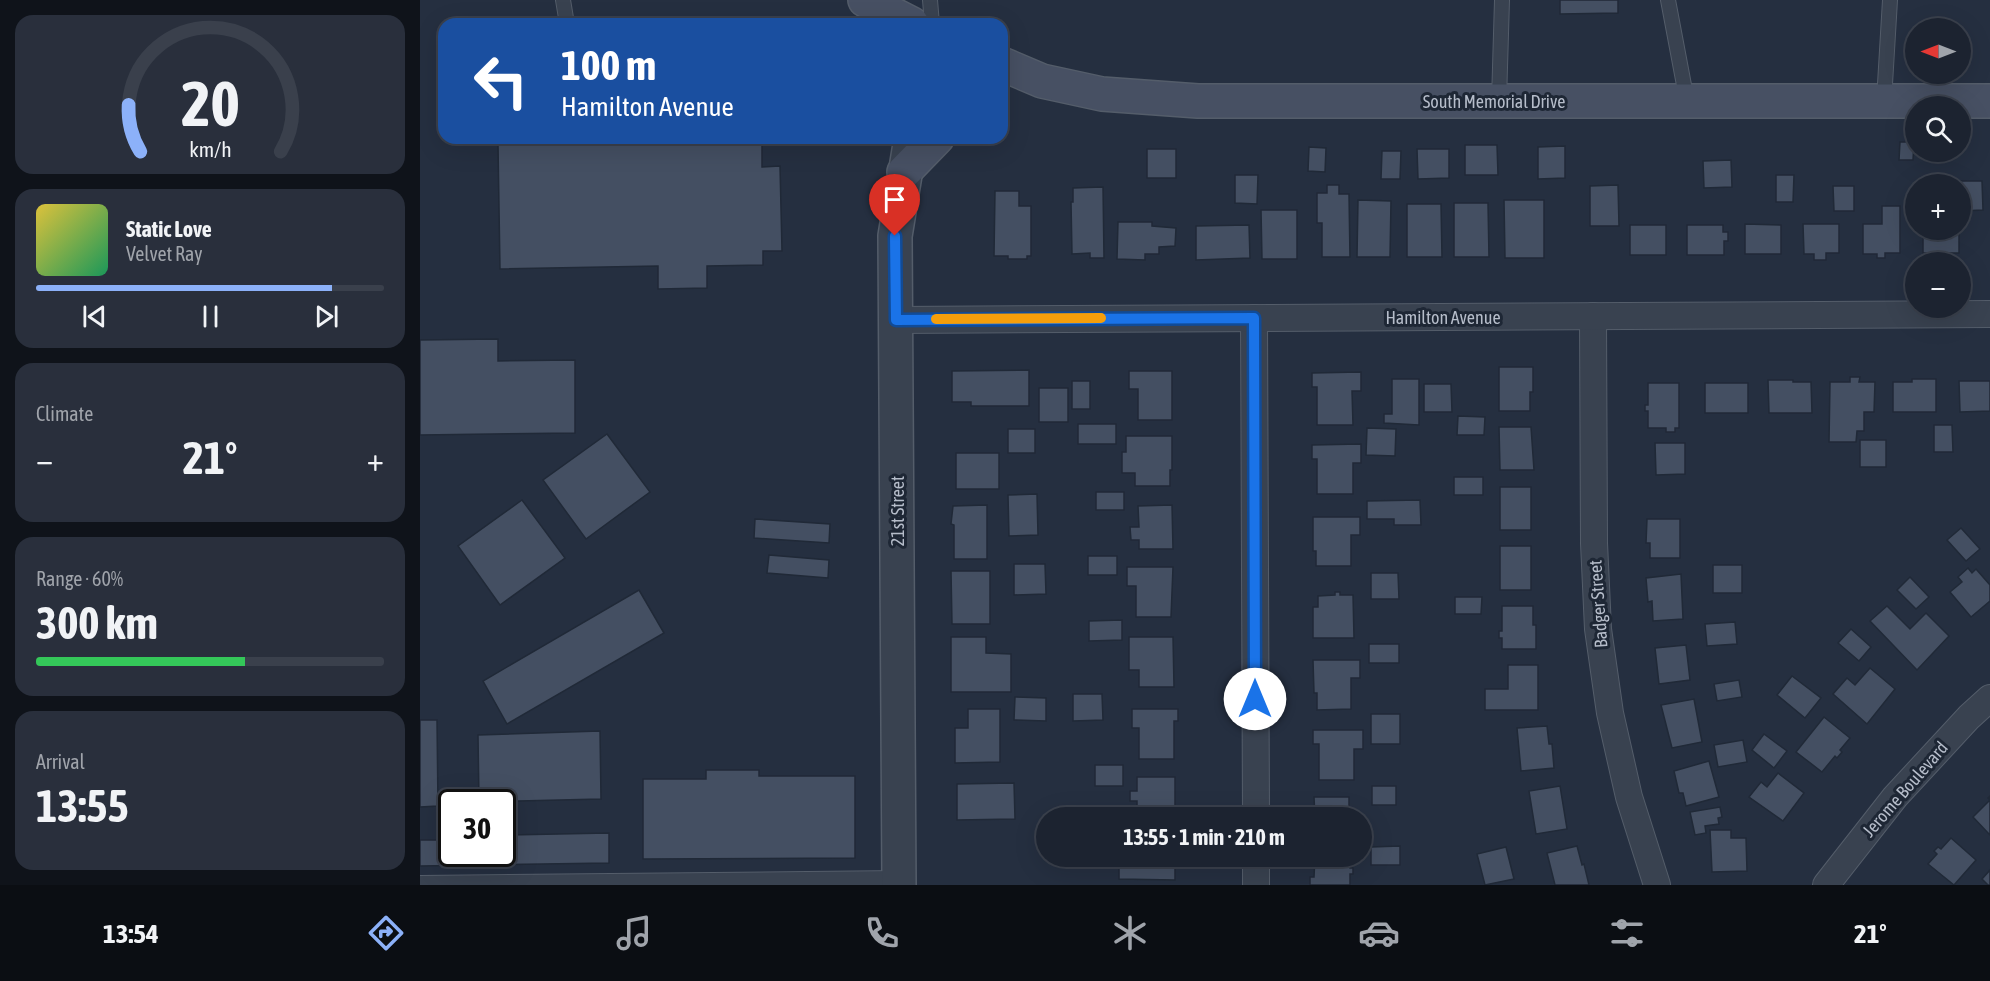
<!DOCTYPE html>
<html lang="en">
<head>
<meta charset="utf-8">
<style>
	body { margin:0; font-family:"Asap Condensed",sans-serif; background:#292f3c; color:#f1f3f6; height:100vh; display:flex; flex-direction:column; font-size:22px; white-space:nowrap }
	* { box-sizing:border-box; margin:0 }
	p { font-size:20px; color:#a0a4ab }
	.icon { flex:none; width:33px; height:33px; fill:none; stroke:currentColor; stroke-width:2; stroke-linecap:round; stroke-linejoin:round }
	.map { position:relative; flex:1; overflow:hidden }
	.details { display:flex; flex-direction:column; gap:15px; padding:15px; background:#0f131a; width:420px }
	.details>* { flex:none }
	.guide { position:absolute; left:18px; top:18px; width:570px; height:126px; border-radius:18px; box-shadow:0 6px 24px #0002,0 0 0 2px #3a404c; background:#1a4fa0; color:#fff; overflow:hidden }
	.needle { width:39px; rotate:270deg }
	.fabs { position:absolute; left:1485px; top:18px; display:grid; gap:12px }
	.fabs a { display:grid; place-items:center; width:66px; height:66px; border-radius:50%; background:#1c2330; box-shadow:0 6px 24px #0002,0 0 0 2px #3a404c; font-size:30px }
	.speed { position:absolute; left:18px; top:789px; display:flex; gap:12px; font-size:30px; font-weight:700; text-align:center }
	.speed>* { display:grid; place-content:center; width:78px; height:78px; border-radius:50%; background:#1c2330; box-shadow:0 6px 24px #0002,0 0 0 2px #3a404c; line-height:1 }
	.speed .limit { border:3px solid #111; border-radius:9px; background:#fff; color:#111 }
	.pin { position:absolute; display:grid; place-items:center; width:51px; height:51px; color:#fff; margin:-62px -26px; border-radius:50% 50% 50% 0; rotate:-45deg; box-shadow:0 0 6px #0007 }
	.pin .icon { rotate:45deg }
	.me { position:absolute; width:66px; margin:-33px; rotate:0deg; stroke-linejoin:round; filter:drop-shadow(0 0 4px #0008) }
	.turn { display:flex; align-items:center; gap:21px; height:126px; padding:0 24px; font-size:27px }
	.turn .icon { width:78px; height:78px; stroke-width:2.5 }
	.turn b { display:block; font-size:42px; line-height:51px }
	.big { font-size:45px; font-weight:700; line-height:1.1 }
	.details .widget { flex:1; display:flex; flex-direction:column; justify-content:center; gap:9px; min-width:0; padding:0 21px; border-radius:18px; background:#292f3c }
	.details .dial { align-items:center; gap:0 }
	.dial svg { height:156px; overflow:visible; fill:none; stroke:#3a404c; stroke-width:7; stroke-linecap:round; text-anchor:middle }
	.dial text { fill:#f1f3f6; stroke:none }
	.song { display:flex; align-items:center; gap:18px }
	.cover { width:72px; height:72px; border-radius:9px; background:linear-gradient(135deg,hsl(50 70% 55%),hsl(150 70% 35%)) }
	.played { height:6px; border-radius:3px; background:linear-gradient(90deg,#8cb1f9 85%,#3a404c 85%) }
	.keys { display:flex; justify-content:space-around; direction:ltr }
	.heat { display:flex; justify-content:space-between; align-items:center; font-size:33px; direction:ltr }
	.charge { height:9px; border-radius:4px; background:linear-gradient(90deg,#34c759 60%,#3a404c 0) }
	.trip { position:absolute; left:616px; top:807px; width:336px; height:60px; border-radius:30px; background:#1c2330; box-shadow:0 6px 24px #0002,0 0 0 2px #3a404c; font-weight:700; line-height:60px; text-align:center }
	.tabs { display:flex; height:96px; justify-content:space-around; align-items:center; background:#0b0e13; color:#a0a4ab }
	.tabs .icon { width:42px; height:42px }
	.tabs .selected { color:#8cb1f9 }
	.tabs b { font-size:27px; color:#f1f3f6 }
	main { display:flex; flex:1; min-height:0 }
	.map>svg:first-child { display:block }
	.building { fill:#444f62; stroke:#202937; stroke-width:1.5 }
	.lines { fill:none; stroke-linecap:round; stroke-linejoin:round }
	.service-casing { stroke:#545d6a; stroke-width:16 }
	.minor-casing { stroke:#545d6a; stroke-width:28 }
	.tertiary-casing { stroke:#545d6a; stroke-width:36 }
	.secondary-casing { stroke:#545d6a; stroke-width:36 }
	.service { stroke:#394250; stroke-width:14 }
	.minor { stroke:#394250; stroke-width:26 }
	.tertiary { stroke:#394250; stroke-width:33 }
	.secondary { stroke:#475063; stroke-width:33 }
	.route-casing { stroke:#114b97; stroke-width:15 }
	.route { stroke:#1a73e8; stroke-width:10 }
	.slow { stroke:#f59e0b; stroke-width:10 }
	.labels { text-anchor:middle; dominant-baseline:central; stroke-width:6; stroke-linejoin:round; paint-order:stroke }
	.street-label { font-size:18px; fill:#b6bdca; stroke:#1e2735 }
</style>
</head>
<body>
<main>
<section class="details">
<div class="widget dial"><svg viewBox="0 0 100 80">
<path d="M14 69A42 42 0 1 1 86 69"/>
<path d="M14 69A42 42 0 0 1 8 45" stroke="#8cb1f9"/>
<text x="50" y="56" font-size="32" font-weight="700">20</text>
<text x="50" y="72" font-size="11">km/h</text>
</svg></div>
<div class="widget">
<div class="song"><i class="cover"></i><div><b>Static Love</b><p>Velvet Ray</p></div></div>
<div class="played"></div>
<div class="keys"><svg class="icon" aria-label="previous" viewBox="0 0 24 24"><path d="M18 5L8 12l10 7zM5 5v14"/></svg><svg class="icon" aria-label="pause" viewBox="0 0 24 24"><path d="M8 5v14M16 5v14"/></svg><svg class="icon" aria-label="next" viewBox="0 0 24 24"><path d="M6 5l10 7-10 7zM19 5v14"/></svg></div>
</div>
<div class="widget"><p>Climate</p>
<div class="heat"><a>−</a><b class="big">21°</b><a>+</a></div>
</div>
<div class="widget"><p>Range · 60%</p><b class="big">300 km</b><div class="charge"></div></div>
<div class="widget"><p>Arrival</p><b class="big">13:55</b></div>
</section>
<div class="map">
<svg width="1570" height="885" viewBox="0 0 1570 885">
	<rect width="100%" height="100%" fill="#252f40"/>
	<g class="building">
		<path d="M1140,0H1198V13L1140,14Z"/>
		<path d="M215,138H342V167L360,166L362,251H343V265L287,266V288L238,289V266L80,269L78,145L215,143Z"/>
		<path d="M1480,142H1494L1493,160H1479Z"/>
		<path d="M1045,145H1077L1078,175H1045Z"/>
		<path d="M1145,146V178L1118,179V147Z"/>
		<path d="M889,147L906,148L905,172L888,171Z"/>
		<rect x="727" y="149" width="29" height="29"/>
		<path d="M997,149H1029V178L998,179Z"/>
		<path d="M962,151H981L980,179H961Z"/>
		<path d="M1311,160L1312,187L1284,188L1283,161Z"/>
		<path d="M815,175H838L837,204L815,203Z"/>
		<path d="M1356,175H1374L1373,202H1356Z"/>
		<path d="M1538,181H1562L1563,210L1540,211V184H1538Z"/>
		<path d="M907,185H919V194H929L930,257H902V223H897V193H907Z"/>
		<path d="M1198,185L1199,226H1170V186Z"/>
		<path d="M1413,186H1434V211H1414Z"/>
		<path d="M683,187L684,258H670V253L652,254L651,202H653V188Z"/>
		<path d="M575,191H599V206H611V256H607V259H588V256H574Z"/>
		<path d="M938,200L971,201L970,257H937Z"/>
		<path d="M1084,200H1124V258H1085Z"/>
		<path d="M1034,203H1068L1069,257H1034Z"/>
		<path d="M987,204H1021L1022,257H987Z"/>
		<path d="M1462,206H1480V253H1465V258H1457V254H1443V224H1462Z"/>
		<path d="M841,210H877V259H842Z"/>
		<path d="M698,222H732V226L756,228L755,246L739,247V254H725V260L697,259Z"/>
		<path d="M1325,224L1361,225V254H1325Z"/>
		<path d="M1383,224H1419V253H1406V260H1394V254H1384Z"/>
		<path d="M829,225L830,258L776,260V226Z"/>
		<rect x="1210" y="225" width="36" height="30"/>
		<path d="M1267,225H1303V232H1308V241H1304V255H1267Z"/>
		<rect x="1503" y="230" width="36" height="23"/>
		<path d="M78,339V361L155,360V433L0,435V340Z"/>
		<path d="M1079,367H1113V392H1110V411H1079Z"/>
		<path d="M609,370V406H551V402H532V371Z"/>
		<path d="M709,371H752V420H718V389H709Z"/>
		<path d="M941,372V391H932L933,425H897V387H892V373Z"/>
		<path d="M1430,377H1440L1439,382H1455L1454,412H1444V431H1437L1436,442H1409L1410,382H1430Z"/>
		<path d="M972,379H999V425L964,423V414H972Z"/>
		<path d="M1492,379H1516V412H1473V382H1492Z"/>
		<path d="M1348,380H1373V382H1391L1392,413H1349Z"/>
		<rect x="652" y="381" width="18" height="28"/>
		<path d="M1539,381H1570V411L1540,412Z"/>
		<path d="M1228,383H1259V428H1255V432H1246V428H1228V411H1225V405H1228Z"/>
		<rect x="1285" y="383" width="43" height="30"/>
		<path d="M1004,384H1031L1032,412H1004Z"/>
		<rect x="619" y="388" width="29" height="34"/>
		<path d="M1038,416L1065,417L1064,435H1037Z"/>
		<rect x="658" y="424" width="38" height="20"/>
		<path d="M1514,425H1532L1533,452H1514Z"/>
		<path d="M1079,427H1111L1114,470H1080Z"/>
		<path d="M947,428L976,429L975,456L946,455Z"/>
		<rect x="588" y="429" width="27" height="24"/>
		<path d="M187,434L230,492L166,539L123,480Z"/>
		<path d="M706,436H752V470H750V486H715V473H702V452H706Z"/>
		<rect x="1440" y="440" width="26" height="27"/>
		<path d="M1235,443H1265V474L1236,475Z"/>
		<path d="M941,444V463H933V494H897V459H892V445Z"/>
		<rect x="536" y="453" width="43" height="36"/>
		<rect x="1034" y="477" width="29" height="18"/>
		<rect x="1080" y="487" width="31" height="43"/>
		<rect x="676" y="492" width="28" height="18"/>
		<path d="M617,494L618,535L589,536L588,495Z"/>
		<path d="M102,500L145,558L80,605L38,546Z"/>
		<path d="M1000,500L1001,525H974V519H947V501Z"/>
		<path d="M567,505V559H534V525L531,524L533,506Z"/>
		<path d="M752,505L753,549H719V540H711L710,527H719L718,506Z"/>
		<path d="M893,517H940V535H931V566H896V551H893Z"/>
		<path d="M335,519L410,524L409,543L334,538Z"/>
		<path d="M1227,519H1260V558H1230V543H1226Z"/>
		<path d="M1541,528L1560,549L1546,561L1527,540Z"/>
		<rect x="1080" y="546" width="31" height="44"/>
		<path d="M349,555L409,560L408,578L347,573Z"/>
		<rect x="668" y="556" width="29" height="19"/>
		<path d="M594,564H625L626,594L594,595Z"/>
		<rect x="1293" y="565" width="29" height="28"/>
		<path d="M707,567H753L751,617H716V586H707Z"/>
		<path d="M1548,568L1552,573L1556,569L1570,585V601L1551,617L1530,592L1542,582L1538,577Z"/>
		<path d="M531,571H570V624H532Z"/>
		<path d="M951,573H978L979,599H951Z"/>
		<path d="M1261,574L1263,619L1233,621L1232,601L1228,602L1226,578Z"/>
		<path d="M1490,577L1509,597L1496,609L1477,590Z"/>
		<path d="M219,590L244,633L87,724L63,681Z"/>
		<path d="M915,592H920V595H933L934,638H893V607H898V596L915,595Z"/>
		<path d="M1035,597H1062L1061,614H1035Z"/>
		<path d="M1082,606H1113V625H1116V649H1082V638H1079V631H1082Z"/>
		<path d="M1467,606L1490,629L1506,613L1529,636L1497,670L1450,621Z"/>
		<path d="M702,620V640L669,641V621Z"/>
		<path d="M1315,622L1317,644L1287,646L1285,624Z"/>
		<path d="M1431,629L1451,647L1439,661L1418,643Z"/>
		<path d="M531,637H566V653L591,654V692H531Z"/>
		<path d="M709,637H753L754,687H719V670H709Z"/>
		<rect x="949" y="644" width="30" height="19"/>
		<path d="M1266,645L1270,680L1239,684L1235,648Z"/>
		<path d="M893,660H940V678H931V709L897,710V693H894Z"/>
		<path d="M1088,665H1118V710H1065V689H1088Z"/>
		<path d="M1450,668L1475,689L1447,724L1413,694L1427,678L1435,685Z"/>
		<path d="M1372,676L1401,698L1385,718L1357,695Z"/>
		<path d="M1319,680L1322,697L1297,701L1294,684Z"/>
		<path d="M653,694H682L683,720L653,721Z"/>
		<path d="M595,697L626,698V721L594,720Z"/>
		<path d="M1274,699L1282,742L1252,748L1241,705Z"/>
		<path d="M548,709H580V762L535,763V728H548Z"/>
		<path d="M712,709H758V721H754V759H719V728H712Z"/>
		<rect x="951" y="714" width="29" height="30"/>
		<path d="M1404,717L1430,738L1420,750L1422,752L1417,758L1415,756L1402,772L1376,752Z"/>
		<path d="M0,720H17L18,806L0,807Z"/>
		<path d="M1127,726L1129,744H1132L1134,768L1101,771L1097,728Z"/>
		<path d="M893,730H943V749H934V780H899V744H893Z"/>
		<path d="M180,731L181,799L59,802L58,735Z"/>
		<path d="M1344,734L1367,751L1354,768L1332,750Z"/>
		<path d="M1323,740L1327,762L1298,767L1294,745Z"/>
		<path d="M1289,761L1299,797L1266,806L1263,793H1259L1254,771Z"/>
		<rect x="675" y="765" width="28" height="21"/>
		<path d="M286,770H339V776H435V858L223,859V779H286Z"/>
		<path d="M1358,773L1384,793L1363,821L1329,797L1341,782L1347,787Z"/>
		<path d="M717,777H755V818H717V801H710V791H717Z"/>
		<path d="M594,783L595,819L537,820V784Z"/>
		<rect x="952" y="786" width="24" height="19"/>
		<path d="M1140,786L1147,829L1116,834L1109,791Z"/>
		<path d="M1570,796V835L1553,817L1570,800L1568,798Z"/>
		<path d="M894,797H929V813H937V818H895Z"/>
		<path d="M1300,807L1302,817L1298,818L1299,824L1285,826L1286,833L1275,835L1270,812Z"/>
		<path d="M1290,830H1311V838H1326L1327,871L1292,872Z"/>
		<path d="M189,833V863L0,866V840H20V836H32V854H82V835Z"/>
		<path d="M1531,838L1556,860L1534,885L1508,864L1517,854L1514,851L1518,847L1521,849Z"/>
		<path d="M980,846V865H951V847Z"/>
		<path d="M1157,846L1162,865L1164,864L1169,885H1135L1127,853Z"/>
		<path d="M1086,847L1094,879L1065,885L1057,854Z"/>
		<path d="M699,856H755V880L699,879Z"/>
		<path d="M895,856H930V868H933V874H930V885H890V877H894Z"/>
		<path d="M1570,870V885H1568L1562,879Z"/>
	</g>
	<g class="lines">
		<g class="service-casing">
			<g id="service">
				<path d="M143,0L147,24"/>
				<path d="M510,0L512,24"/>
				<path d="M1248,0L1267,101"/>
				<path d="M1079,101L1082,0"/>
				<path d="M1464,101L1470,0"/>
				<path d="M0,883L479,878"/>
			</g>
		</g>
		<g class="minor-casing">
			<g id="minor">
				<path d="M1173,316L1174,543L1178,629L1190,713L1209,797L1237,885"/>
				<path d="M834,318L836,818"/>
				<path d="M476,320L1570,314"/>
				<path d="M836,856V885"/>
				<path d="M1406,885L1475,797L1549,717L1570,698"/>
			</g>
		</g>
		<g class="tertiary-casing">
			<path id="tertiary" d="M479,885L475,236L491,138"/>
		</g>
		<g class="secondary-casing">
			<g id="secondary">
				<path d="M445,0L492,24"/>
				<path d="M582,64L622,81L682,94L778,101H1570"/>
				<path d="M484,172L517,138"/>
			</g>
		</g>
		<use href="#service" class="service"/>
		<use href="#minor" class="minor"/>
		<use href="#tertiary" class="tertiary"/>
		<use href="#secondary" class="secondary"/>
	</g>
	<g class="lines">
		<g class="route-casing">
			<path id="route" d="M475,236L476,320L834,318L835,699"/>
		</g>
		<use href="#route" class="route"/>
		<path class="slow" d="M516,319L681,318"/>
	</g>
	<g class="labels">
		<g class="street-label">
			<text x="1074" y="101">South Memorial Drive</text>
			<text x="1023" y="317">Hamilton Avenue</text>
			<text transform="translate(477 511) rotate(-90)">21st Street</text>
			<text transform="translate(1178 604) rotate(-94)">Badger Street</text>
			<text transform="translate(1485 789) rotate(-49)">Jerome Boulevard</text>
		</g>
	</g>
</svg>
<div class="fabs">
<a><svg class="needle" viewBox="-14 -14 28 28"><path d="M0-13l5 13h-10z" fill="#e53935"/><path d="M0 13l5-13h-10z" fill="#a0a4ab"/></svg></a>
<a><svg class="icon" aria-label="search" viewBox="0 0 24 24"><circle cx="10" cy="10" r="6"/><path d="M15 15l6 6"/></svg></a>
<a>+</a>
<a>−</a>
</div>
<div class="speed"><div class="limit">30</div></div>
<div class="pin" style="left:475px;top:236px;background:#d93025"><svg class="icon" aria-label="arrive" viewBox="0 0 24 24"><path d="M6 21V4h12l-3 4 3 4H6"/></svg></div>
<svg class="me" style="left:835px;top:699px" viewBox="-20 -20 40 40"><circle r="19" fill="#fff"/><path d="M0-13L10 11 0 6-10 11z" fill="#1a73e8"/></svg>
<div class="trip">13:55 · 1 min · 210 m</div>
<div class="guide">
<div class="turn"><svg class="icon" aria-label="left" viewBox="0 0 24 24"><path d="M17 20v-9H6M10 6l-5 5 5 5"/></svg><div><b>100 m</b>Hamilton Avenue</div></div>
</div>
</div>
</main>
<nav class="tabs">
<b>13:54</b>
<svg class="icon selected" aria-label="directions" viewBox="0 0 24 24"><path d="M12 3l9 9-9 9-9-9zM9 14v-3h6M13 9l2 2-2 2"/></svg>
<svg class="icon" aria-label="music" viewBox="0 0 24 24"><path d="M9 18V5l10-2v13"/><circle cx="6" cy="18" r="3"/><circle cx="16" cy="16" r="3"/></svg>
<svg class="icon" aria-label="phone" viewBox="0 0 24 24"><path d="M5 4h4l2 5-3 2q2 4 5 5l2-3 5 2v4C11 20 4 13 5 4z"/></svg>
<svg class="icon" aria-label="climate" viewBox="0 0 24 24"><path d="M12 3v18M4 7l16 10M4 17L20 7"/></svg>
<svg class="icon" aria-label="car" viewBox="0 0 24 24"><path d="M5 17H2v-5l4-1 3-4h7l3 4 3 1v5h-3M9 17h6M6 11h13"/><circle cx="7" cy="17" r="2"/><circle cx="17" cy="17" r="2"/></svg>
<svg class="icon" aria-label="filters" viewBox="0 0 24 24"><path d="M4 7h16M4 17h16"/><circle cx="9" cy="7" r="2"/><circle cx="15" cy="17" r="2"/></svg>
<b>21°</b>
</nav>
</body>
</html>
